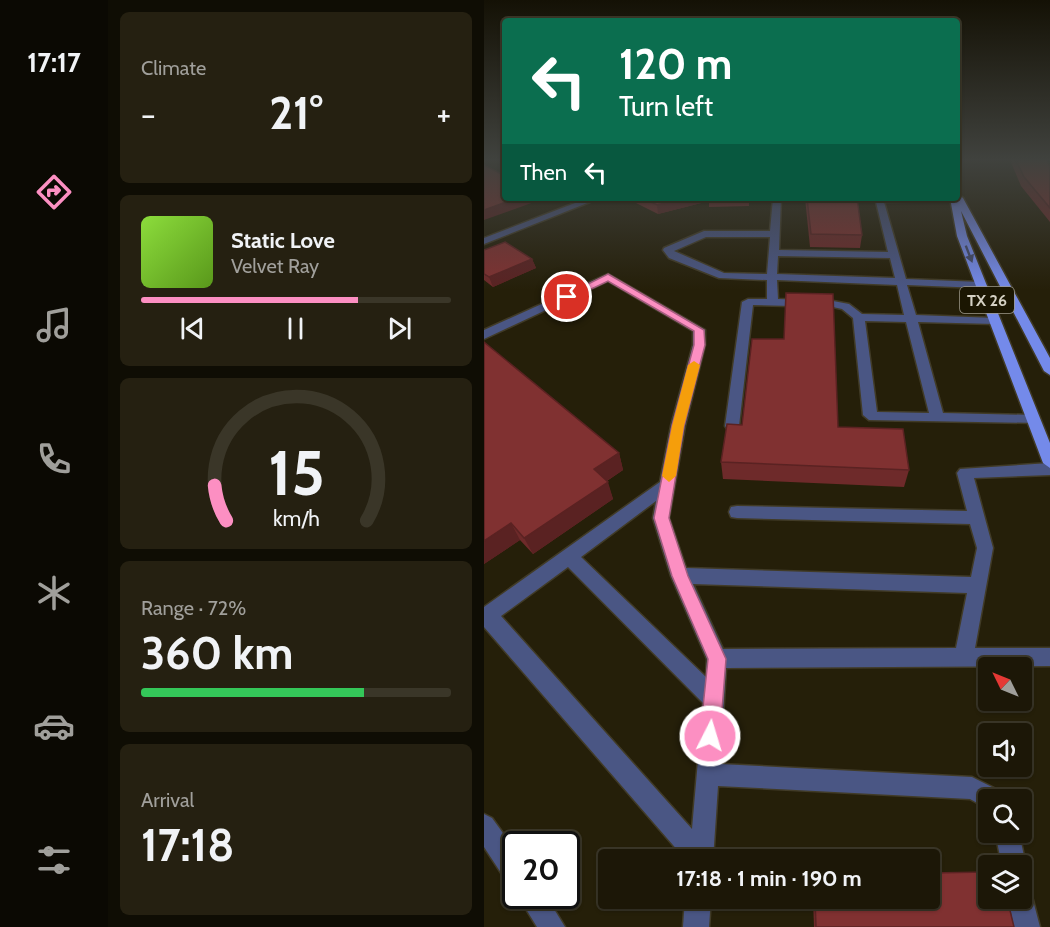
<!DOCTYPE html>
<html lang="en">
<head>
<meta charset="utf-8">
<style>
	body { margin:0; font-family:Cabin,sans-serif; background:#252011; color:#f1f3f6; height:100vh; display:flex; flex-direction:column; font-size:22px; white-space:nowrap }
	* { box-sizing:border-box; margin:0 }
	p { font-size:20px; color:#a09f9b }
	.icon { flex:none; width:33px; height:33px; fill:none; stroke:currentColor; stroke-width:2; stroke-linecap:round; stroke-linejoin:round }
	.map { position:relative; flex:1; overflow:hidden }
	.side { display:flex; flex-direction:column; gap:12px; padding:12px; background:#0f0d04; width:376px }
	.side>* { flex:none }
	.banner { position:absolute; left:18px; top:18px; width:458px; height:183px; border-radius:6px; box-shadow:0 2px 4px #0004,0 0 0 2px #3a3628; background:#0b6e4f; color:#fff; overflow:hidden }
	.needle { width:39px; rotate:313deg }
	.tools { position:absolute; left:494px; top:657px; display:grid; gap:12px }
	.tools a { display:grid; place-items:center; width:54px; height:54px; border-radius:6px; background:#1c1707; box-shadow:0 2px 4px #0004,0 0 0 2px #3a3628; font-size:30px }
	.speed { position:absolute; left:18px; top:831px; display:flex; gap:12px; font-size:30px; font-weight:700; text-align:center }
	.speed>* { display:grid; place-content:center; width:78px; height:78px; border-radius:50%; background:#1c1707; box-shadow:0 2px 4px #0004,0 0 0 2px #3a3628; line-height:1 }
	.speed .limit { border:3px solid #111; border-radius:9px; background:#fff; color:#111 }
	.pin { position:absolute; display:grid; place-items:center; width:51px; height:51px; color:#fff; margin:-26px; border:3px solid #fff; border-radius:50%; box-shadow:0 2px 6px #0007 }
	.me { position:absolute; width:66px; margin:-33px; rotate:5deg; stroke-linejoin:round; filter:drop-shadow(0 0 4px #0008) }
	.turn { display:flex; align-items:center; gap:21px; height:126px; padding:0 18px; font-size:27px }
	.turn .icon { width:78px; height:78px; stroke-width:2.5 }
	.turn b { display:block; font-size:42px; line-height:51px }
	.then { display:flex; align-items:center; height:57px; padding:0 18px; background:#0003; gap:12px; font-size:22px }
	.big { font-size:45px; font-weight:700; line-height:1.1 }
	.side .card { flex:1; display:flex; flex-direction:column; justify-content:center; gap:9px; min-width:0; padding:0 21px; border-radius:9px; background:#252011 }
	.side .dial { align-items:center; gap:0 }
	.dial svg { height:156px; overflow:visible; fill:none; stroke:#3a3628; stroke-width:7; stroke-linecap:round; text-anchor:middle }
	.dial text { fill:#f1f3f6; stroke:none }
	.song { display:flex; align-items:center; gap:18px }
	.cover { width:72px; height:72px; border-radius:9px; background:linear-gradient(135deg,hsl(90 70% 55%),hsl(90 70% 35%)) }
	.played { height:6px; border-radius:3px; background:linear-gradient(90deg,#fc8fc2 70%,#3a3628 70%) }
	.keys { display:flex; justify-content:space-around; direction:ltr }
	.heat { display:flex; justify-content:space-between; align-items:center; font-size:33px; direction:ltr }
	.charge { height:9px; border-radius:4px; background:linear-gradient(90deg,#34c759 72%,#3a3628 0) }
	.trip { position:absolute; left:114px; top:849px; width:342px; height:60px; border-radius:6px; background:#1c1707; box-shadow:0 2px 4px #0004,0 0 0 2px #3a3628; font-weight:700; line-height:60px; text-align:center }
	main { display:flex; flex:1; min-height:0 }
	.dock { display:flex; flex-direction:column; width:108px; justify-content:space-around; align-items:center; background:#0b0903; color:#a09f9b }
	.dock .icon { width:42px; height:42px }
	.dock .active { color:#fc8fc2 }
	.dock b { font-size:27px; color:#f1f3f6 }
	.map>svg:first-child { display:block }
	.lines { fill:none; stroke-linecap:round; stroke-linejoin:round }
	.lane-casing { stroke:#413b27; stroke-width:3 }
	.street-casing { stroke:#413b27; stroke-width:3 }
	.primary-casing { stroke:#413b27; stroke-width:3 }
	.lane { fill:#4a5684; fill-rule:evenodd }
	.street { fill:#4a5684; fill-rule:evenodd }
	.primary { fill:#748aea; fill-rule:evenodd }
	.wall { fill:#6e2a2a }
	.shaded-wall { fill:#5a2222 }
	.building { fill:#803131; stroke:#5a2222; stroke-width:1.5 }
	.oneway { fill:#434a6a }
	.route { fill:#fc8fc2; stroke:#a45d7e; stroke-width:1.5 }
	.slow { fill:#f59e0b }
	.labels { text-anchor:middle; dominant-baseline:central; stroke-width:6; stroke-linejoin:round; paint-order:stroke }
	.shield { fill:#1b1602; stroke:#9d998a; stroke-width:1.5 }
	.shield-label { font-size:16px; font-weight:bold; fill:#d5d1c4 }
</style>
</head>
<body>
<main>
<nav class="dock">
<b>17:17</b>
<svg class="icon active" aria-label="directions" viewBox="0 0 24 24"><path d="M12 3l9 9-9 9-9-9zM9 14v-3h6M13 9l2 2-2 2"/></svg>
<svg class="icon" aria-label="music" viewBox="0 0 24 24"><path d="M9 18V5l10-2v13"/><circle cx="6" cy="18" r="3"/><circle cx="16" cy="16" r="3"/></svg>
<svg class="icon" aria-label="phone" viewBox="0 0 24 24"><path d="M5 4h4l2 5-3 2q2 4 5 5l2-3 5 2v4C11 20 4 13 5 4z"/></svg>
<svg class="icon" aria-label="climate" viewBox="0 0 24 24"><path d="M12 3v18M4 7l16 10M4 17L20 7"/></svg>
<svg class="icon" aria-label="car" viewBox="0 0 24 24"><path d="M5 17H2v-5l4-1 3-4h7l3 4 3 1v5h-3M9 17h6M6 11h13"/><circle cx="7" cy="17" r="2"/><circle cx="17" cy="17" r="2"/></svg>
<svg class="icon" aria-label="filters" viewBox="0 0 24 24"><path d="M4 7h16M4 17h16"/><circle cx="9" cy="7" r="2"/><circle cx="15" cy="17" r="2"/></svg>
</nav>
<section class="side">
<div class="card"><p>Climate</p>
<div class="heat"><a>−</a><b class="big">21°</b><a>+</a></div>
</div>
<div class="card">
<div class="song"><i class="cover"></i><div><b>Static Love</b><p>Velvet Ray</p></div></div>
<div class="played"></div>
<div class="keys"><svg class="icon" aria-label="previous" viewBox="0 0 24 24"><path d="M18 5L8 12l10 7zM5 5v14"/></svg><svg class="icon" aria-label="pause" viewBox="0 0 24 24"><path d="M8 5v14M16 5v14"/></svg><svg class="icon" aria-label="next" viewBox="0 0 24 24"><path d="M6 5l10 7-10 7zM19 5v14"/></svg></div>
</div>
<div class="card dial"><svg viewBox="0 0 100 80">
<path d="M14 69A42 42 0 1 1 86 69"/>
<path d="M14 69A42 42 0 0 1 8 51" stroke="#fc8fc2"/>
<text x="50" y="56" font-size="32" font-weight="700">15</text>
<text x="50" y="72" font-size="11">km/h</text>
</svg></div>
<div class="card"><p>Range · 72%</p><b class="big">360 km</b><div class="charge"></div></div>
<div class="card"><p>Arrival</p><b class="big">17:18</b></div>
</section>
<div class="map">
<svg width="566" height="927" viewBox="0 0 566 927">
	<rect width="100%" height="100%" fill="#251f09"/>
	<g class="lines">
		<g class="lane-casing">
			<g id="lane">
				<path d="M473,196L474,198L470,201L400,202L422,279L497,282L502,285L497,288L423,285L432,315L511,318L517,321L511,324L434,322L459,413L549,415L556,420L554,423L385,420L379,415L369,318L358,309L349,307L269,305L255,426L248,431L243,429L241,426L258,302L264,299H283V280L235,278L185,258L179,250L180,248L220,231H286L289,198H297L295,250L404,252L391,198H472ZM222,237H286L283,274L240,273L190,251ZM294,256L406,258L411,278L293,274ZM293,280L413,285L420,315L378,314L365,304L349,301L294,299ZM381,321L422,322L445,413L393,412Z"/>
				<path d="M124,274L221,330V345L201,426L185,518L202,568L487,577L493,548L486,524L253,518L247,517L245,512L247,507L253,506L483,511L473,473L476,469L566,463V475L490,478L509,548L491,648H566V666L242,668L236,764L488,777L518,792L521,800H504V809L486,799L234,786L229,860H202L0,627V607L176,482L187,426L209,345V331L124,281L0,339V330ZM172,501L169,518L187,576L223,659L222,677L97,557ZM84,567L219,703L208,829L17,616ZM209,584L483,593L472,648L239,649Z"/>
				<path d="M0,814L8,818L32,851V885L23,882L0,847Z"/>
				<path d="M511,832H535L542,866L539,875L537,866H518Z"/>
				<path d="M537,885L546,889L556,927H530L524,898H537Z"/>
				<path d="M34,896H62L81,927H53Z"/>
				<path d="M201,898H227L225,927H199Z"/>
			</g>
		</g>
		<g class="street-casing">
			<path id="street" d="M104,198H116L0,244V238Z"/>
		</g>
		<g class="primary-casing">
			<path id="primary" d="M475,195L479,198L566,358V375L560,371L477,211L483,236L566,443V468L559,463L473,236L466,198H472Z"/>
		</g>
		<use href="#lane" class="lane"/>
		<use href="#street" class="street"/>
		<use href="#primary" class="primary"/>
	</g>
	<g class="wall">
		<path d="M526,160H562L566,166V222L537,186Z"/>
		<path d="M142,198H265V206L225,207V201L174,214Z"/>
		<path d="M321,198H373L378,235L376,248L326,247Z"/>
		<path d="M0,250L48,259L52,268L9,287L0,280Z"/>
		<path d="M0,342L135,453L139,470L123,481L129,499L49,554L36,540L0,564Z"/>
		<path d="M354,427L425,470L420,487L239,479L237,462Z"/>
		<path d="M329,898H446L530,927H330Z"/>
	</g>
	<g class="shaded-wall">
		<path d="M33,198H52L53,201L0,220V210Z"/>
		<path d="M201,198H225H224L225,201L174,214L173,205Z"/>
		<path d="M48,259L52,268L9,287L5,277Z"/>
		<path d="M135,453L139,470L115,486L110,469Z"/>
		<path d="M124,482L129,499L49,554L40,538Z"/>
		<path d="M27,523L36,540L0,564V541Z"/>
	</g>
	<g class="building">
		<path d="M532,160H562L566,166V208L540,177Z"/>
		<path d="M0,165L21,176V198H33L0,210Z"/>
		<path d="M159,198H201L173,205Z"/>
		<path d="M323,198H373L378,235L327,234Z"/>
		<path d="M21,242L48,259L5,277L0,274V250Z"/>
		<path d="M302,293L349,294L354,427L419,429L425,470L237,462L243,424L258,425L268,339H300Z"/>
		<path d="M0,342L135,453L110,469L124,482L40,538L27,523L0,541Z"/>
		<path d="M504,872V898H523L530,927H332L331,898H446V873Z"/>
	</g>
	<defs><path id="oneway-solid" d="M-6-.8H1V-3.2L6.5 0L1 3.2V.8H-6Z" transform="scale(1.5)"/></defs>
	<use class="oneway" href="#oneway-solid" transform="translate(485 254) rotate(69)"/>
	<linearGradient id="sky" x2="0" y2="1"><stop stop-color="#141105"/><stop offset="0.55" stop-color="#40423e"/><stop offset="1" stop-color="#40423e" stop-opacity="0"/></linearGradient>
	<rect width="566" height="290" fill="url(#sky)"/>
	<path class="route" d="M124,274L220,330L221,345L200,426L185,518L204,576L242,659L236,736L233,743L226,746L219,743L216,736L224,659L188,576L170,518L188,426L210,345V331L124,281L86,299L78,297Z"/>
	<path class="slow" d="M210,361L216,365L200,426L192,476L185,482L178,476L188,426L204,365Z"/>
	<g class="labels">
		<rect class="shield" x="476" y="287" width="54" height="26" rx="4.5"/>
		<g class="shield-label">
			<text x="503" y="300">TX 26</text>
		</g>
	</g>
</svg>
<div class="tools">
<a><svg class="needle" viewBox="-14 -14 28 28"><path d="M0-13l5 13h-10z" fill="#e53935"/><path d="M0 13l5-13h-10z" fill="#a09f9b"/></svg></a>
<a><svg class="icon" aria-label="sound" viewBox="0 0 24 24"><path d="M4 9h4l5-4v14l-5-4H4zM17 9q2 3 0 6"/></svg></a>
<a><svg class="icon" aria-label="search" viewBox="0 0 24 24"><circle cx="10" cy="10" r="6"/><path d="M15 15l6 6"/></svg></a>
<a><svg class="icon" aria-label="layers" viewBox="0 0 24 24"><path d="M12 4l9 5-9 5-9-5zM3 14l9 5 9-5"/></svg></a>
</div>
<div class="speed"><div class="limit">20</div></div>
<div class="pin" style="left:83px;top:297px;background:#d93025"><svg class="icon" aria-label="arrive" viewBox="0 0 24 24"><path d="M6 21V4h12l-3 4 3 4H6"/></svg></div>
<svg class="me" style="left:226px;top:736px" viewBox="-20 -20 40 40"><circle r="17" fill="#fc8fc2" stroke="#fff" stroke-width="3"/><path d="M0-11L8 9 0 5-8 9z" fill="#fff"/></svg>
<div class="trip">17:18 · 1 min · 190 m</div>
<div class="banner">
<div class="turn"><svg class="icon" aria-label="left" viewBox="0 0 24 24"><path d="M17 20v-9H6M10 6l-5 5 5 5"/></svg><div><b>120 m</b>Turn left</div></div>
<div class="then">Then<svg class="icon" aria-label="left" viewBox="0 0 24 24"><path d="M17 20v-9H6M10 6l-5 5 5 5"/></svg></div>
</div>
</div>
</main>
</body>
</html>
